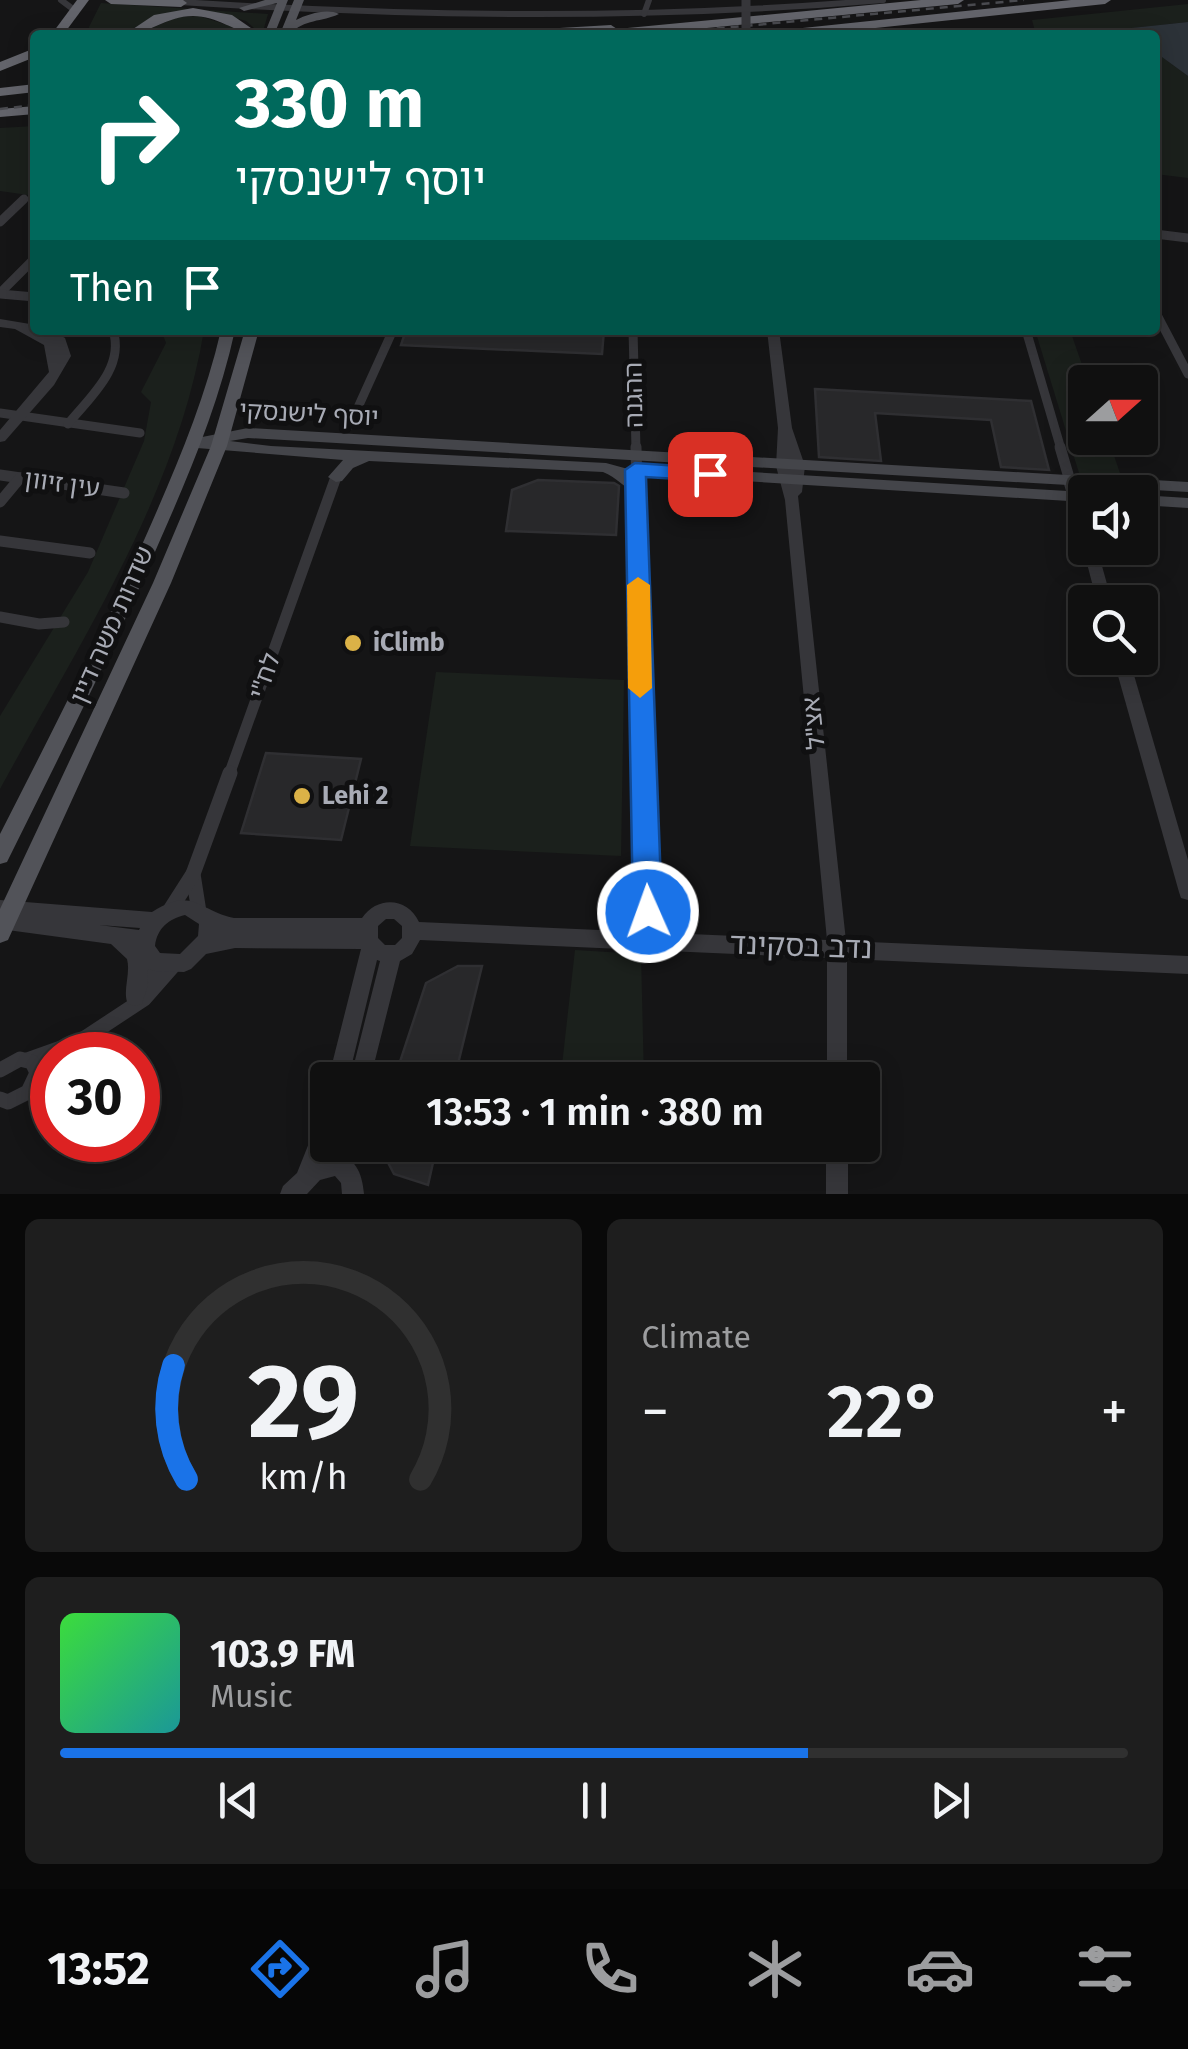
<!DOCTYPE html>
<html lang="en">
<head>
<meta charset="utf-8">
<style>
	body { margin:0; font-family:"Fira Sans","Noto Sans Hebrew",sans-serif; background:#1e1e1e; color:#f1f3f6; height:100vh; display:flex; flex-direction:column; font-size:38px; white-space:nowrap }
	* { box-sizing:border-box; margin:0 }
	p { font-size:32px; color:#9c9d9f }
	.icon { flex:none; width:55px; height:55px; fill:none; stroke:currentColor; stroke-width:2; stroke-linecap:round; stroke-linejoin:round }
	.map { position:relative; height:1194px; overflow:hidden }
	.details { display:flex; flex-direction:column; gap:25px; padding:25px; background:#090909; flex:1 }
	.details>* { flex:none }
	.banner { position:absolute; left:30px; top:30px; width:1130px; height:305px; border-radius:10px; box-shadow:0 5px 25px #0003,0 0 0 2px #303030; background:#00695c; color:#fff; overflow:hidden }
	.needle { width:65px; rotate:69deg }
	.fabs { position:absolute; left:1068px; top:365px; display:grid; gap:20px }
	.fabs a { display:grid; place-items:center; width:90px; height:90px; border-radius:10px; background:#101010; box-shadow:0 5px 25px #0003,0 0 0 2px #303030; font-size:50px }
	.speed { position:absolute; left:30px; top:1032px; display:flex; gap:20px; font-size:50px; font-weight:700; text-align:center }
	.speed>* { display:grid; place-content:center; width:130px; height:130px; border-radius:50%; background:#101010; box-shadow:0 5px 25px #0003,0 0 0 2px #303030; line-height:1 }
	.speed .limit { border:15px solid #d22; background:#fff; color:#111 }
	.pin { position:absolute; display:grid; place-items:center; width:85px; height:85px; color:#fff; margin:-42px; border-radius:20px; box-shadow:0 5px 15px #0006 }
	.me { position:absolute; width:110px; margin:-55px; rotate:358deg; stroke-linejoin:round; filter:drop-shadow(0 0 8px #0008) }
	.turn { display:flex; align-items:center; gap:35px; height:210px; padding:0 40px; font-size:45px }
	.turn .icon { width:130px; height:130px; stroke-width:2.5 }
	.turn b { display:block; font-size:70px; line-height:85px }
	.then { display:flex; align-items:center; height:95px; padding:0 40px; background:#0003; gap:20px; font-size:38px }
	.big { font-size:75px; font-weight:600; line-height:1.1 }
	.details .widget { flex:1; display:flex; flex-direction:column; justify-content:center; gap:15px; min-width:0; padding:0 35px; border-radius:15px; background:#1e1e1e }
	.details .dial { align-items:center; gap:0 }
	.dial svg { height:260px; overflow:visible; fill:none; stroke:#303030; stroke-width:7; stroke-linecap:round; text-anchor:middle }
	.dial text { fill:#f1f3f6; stroke:none }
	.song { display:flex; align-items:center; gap:30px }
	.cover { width:120px; height:120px; border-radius:15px; background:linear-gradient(135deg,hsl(120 70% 55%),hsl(180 70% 35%)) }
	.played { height:10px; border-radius:5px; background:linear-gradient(90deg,#1a73e8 70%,#303030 70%) }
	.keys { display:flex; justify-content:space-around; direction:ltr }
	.heat { display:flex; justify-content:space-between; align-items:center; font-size:55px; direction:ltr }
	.details .tiles { flex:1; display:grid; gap:25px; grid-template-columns:1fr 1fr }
	.widget:last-child { grid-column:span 2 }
	.trip { position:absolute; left:310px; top:1062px; width:570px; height:100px; border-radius:10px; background:#101010; box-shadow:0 5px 25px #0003,0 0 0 2px #303030; font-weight:600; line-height:100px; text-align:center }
	.menu { display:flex; height:160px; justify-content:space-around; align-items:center; background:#060606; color:#9c9d9f }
	.menu .icon { width:70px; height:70px }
	.menu .current { color:#1a73e8 }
	.menu b { font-size:45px; color:#f1f3f6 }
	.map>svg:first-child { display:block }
	.green { fill:#1b201c }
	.water { fill:#2c3238 }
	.building { fill:#28282a; stroke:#2f2f32; stroke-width:2.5 }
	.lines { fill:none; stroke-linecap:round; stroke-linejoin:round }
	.minor-far3 { stroke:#36363a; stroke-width:6 }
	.minor-far2 { stroke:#36363a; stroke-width:9 }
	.minor-far1 { stroke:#36363a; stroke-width:11 }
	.minor { stroke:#36363a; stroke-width:15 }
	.tertiary { fill:#36363a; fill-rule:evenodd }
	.secondary { fill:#44454a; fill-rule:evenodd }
	.primary { fill:#525359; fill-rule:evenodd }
	.motorway { fill:#63646b; fill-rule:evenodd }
	.rail { stroke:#494a4f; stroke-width:2.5; stroke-dasharray:8 6; stroke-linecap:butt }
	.tertiary-bridge { stroke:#36363a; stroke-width:9 }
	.route { fill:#1a73e8; stroke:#114b97; stroke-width:2.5 }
	.slow { fill:#f59e0b }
	.poi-dot { fill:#dbb247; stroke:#101011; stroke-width:4 }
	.labels { text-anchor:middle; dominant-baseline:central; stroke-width:10; stroke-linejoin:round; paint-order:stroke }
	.street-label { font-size:25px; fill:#a8abb5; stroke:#101011 }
	.poi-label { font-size:25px; font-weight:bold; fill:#a8abb5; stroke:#101011; text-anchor:start }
	.near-street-label { font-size:30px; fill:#a8abb5; stroke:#101011 }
</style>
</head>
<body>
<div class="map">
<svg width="1188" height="1194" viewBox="0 0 1188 1194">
	<rect width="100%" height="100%" fill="#151516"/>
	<g class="green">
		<path d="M101,3L268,14L262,35L246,21L214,12L152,18L121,35H91L89,27Z"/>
		<path d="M1188,4V22L1124,29L1131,35H1036L1032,20Z"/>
		<path d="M199,16L237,28L242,35H136L177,17Z"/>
		<path d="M1155,52L1188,76V178L1155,174Z"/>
		<path d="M35,126V196L0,191V128Z"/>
		<path d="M161,330H204C177,495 79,644 0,789V716L88,572L144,441L151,402L141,392L166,343Z"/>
		<path d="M1035,330H1070L1088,382L1085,438H1108L1121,476L1079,473Z"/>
		<path d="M436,672L624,680L621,856L410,846Z"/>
		<path d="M575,950L641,954L644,1080L561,1074Z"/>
	</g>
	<path class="water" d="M1188,22V76L1155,52V35H1131L1122,29Z"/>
	<g class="building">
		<path d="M406,330H604L602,354L401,345Z"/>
		<path d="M815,389L1031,401L1049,470L1001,467L991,420L875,413L881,461L819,457Z"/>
		<path d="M538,480L614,483L619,486L616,535L506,531L512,490Z"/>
		<path d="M266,753L361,759L341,840L241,833Z"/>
		<path d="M458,966H482L454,1080H394L426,983Z"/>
		<path d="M379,1145H437L428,1185L394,1174Z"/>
	</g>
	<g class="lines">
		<g class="minor-far3">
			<path d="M61,0L73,9V16"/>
			<path d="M150,0C395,17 638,21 883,0"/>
			<path d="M644,14L649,0"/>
		</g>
		<g class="minor-far2">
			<path d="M0,222L24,199"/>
			<path d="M1155,234L1188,238"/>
			<path d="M0,293L35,258"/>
			<path d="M0,294L35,297"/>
			<path d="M1155,311L1188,374"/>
			<path d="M633,330L636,449"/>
			<path d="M1026,330L1061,449"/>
			<path d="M0,413L140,433"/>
			<path d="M68,424C90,397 125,368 113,330"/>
			<path d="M350,425L393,330"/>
		</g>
		<g class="minor-far1">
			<path d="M636,447L644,775"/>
			<path d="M1060,447L1070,481"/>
			<path d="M0,475L124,493"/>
			<path d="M0,502L20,478"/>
			<path d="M0,541L90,553"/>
			<path d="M0,617L39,624L64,622"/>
			<path d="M229,775L336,477"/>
		</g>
		<g class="minor">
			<path d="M644,773L648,940"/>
			<path d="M193,874L199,912"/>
			<path d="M170,910L193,874L230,773"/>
			<path d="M139,992L155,972V962"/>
			<path d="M59,1055L144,999L173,966"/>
			<path d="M27,1060L69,1045"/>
			<path d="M0,1070L20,1059L32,1062L37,1073L28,1092L8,1102L0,1099"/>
			<path d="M36,1079L52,1060"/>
		</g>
		<g class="tertiary">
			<path d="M0,319L30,324L38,332L37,330H51L65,338L71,356L54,385L5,441L0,442V430L49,372L44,345L15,329L0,327Z"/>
			<path d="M767,330H779L792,428L805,466L802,492L798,496L846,941L1188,956V974L847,959V1080H827V958L420,940L412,954L400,961L370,1080H350L380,961L377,960L348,1080H328L361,949L235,948L206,954L191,969L184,972L155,971L148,969L147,988L142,1004L135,1006L128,1004C122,991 131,974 127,959L111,944L0,929V900L152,912C193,886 197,910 234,918H362C378,895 408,898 419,922L827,940L785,500L776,466L778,428ZM185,915L199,924L198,936L180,954L160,953L155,946C157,928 169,919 185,915ZM386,919H394L402,926V938L395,945H385L378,938V926ZM99,925L140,928L139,930Z"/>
			<path d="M1070,476C1087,488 1085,516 1085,536L1078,531L1063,481Z"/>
			<path d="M1085,544V548H1097L1112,602H1097L1083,548Z"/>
			<path d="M1113,658H1129L1188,860V900L1181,898L1179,892Z"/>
			<path d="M328,1110L329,1145L324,1157C352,1150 362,1169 364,1194H342L341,1183L335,1176L320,1180L307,1194H280L283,1186L297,1173L321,1113Z"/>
			<rect x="826" y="1145" width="22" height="49"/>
		</g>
		<g class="secondary">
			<path d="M248,428L1188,482V492L248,438L230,441L271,446L606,463L628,469L643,486L635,491C623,488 617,477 603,472L369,461L353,468L342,481L336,482L328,477L343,460L197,448L189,443L197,438Z"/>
			<path d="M666,467L1085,492H1088H1085V502L660,476L658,472L660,468Z"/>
			<path d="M1140,495L1188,498V508L1140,505Z"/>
			<path d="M1085,522V534L1078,533L1076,529Z"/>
		</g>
		<g class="primary">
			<path d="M265,0H288L274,35H264L277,3L244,11L239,8Z"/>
			<path d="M294,0H304L296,20C308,14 327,8 339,14C322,22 304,19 290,34H284L282,29Z"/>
			<path d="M221,330H235C219,403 191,470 161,538C114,648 60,755 7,862L0,864V834C50,736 100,638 145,538C175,470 204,403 221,330Z"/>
			<path d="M245,330H259L227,446L171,583L8,940L0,943V909L153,583L211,446Z"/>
		</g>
		<g class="motorway">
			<path d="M77,0H89L63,35H51Z"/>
			<path d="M105,0H183L187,3L181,7L111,4Z"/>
			<path d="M921,0H964L958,4L634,35H501L507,31L611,25L617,29Z"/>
			<path d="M1071,0H1111L1105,4L809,35H768L774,31Z"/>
			<path d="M193,8L232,15L261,35C238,35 219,16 193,16C166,16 148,35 124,35L154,15Z"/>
			<path d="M286,30L293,35H280Z"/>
			<path d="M35,48V57L0,71V62Z"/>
			<path d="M35,84V92L0,96V88Z"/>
			<path d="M35,106V114L0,117V109Z"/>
		</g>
		<g class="rail">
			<path d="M647,35L1024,0"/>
			<path d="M0,109L35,105"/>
		</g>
		<path class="tertiary-bridge" d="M746,0V35"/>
	</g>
	<path class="route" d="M635,463L710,468L720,474L710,481L646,477L662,912L658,922L648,925L637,922L633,912L625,470Z"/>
	<path class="slow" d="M638,577L650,585L652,688L640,698L628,688L627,585Z"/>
	<g class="poi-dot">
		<circle cx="353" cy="643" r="10"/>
		<circle cx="302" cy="796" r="10"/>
	</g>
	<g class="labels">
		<g class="street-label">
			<text transform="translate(634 395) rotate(-91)">ההגנה</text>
			<text transform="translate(309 414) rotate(3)">יוסף לישנסקי</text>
			<text transform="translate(62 484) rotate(8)">עין זיוון</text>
			<text transform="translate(112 625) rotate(-66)">שדרות משה דיין</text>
			<text transform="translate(265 676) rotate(-70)">לח"י</text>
			<text transform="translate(814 723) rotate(-96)">אצ"ל</text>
		</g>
		<g class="poi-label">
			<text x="373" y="643">iClimb</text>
			<text x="322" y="796">Lehi 2</text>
		</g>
		<g class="near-street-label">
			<text transform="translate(801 946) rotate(2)">נדב בסקינד</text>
		</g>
	</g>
</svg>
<div class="fabs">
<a><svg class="needle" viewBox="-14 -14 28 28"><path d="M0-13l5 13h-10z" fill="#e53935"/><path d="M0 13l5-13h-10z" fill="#9c9d9f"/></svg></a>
<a><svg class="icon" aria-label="sound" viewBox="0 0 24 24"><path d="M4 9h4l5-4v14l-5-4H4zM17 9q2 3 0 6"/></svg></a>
<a><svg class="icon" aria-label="search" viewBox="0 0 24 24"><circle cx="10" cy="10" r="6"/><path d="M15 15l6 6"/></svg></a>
</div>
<div class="speed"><div class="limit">30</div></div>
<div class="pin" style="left:710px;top:474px;background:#d93025"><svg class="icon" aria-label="arrive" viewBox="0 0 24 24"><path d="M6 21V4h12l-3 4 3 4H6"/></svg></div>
<svg class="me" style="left:648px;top:912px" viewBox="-20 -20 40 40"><circle r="17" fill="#1a73e8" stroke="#fff" stroke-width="3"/><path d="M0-11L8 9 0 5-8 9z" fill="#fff"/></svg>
<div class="trip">13:53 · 1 min · 380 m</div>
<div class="banner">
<div class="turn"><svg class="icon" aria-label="right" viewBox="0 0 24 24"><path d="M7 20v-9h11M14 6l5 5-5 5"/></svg><div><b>330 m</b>יוסף לישנסקי</div></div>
<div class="then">Then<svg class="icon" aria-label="arrive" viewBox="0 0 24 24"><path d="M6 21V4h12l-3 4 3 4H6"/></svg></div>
</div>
</div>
<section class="details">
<div class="tiles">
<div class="widget dial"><svg viewBox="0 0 100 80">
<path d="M14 69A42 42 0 1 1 86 69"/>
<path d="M14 69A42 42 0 0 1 10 34" stroke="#1a73e8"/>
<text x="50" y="56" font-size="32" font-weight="700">29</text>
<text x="50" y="72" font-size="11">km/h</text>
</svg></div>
<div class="widget"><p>Climate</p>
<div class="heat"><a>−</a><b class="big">22°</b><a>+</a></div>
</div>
<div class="widget">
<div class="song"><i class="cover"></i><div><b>103.9 FM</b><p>Music</p></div></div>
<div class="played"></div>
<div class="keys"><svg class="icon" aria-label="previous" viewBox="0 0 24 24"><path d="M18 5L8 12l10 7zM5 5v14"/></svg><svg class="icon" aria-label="pause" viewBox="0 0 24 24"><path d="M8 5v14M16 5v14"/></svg><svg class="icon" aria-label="next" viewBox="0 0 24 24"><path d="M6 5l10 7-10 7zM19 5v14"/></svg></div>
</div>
</div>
</section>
<nav class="menu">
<b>13:52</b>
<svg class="icon current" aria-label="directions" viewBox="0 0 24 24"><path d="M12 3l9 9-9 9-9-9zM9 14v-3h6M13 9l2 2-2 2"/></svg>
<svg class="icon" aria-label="music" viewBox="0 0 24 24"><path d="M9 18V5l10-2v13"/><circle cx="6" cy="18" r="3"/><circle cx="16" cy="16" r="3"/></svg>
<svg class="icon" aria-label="phone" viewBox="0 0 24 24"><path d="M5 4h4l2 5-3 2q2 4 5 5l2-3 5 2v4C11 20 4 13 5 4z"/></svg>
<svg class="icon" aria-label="climate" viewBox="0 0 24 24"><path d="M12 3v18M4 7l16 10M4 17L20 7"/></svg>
<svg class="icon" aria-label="car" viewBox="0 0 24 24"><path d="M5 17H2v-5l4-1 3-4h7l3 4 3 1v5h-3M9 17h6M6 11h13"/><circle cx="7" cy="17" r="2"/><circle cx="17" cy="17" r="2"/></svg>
<svg class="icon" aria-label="filters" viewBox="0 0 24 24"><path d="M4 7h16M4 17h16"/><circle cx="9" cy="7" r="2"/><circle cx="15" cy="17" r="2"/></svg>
</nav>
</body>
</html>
